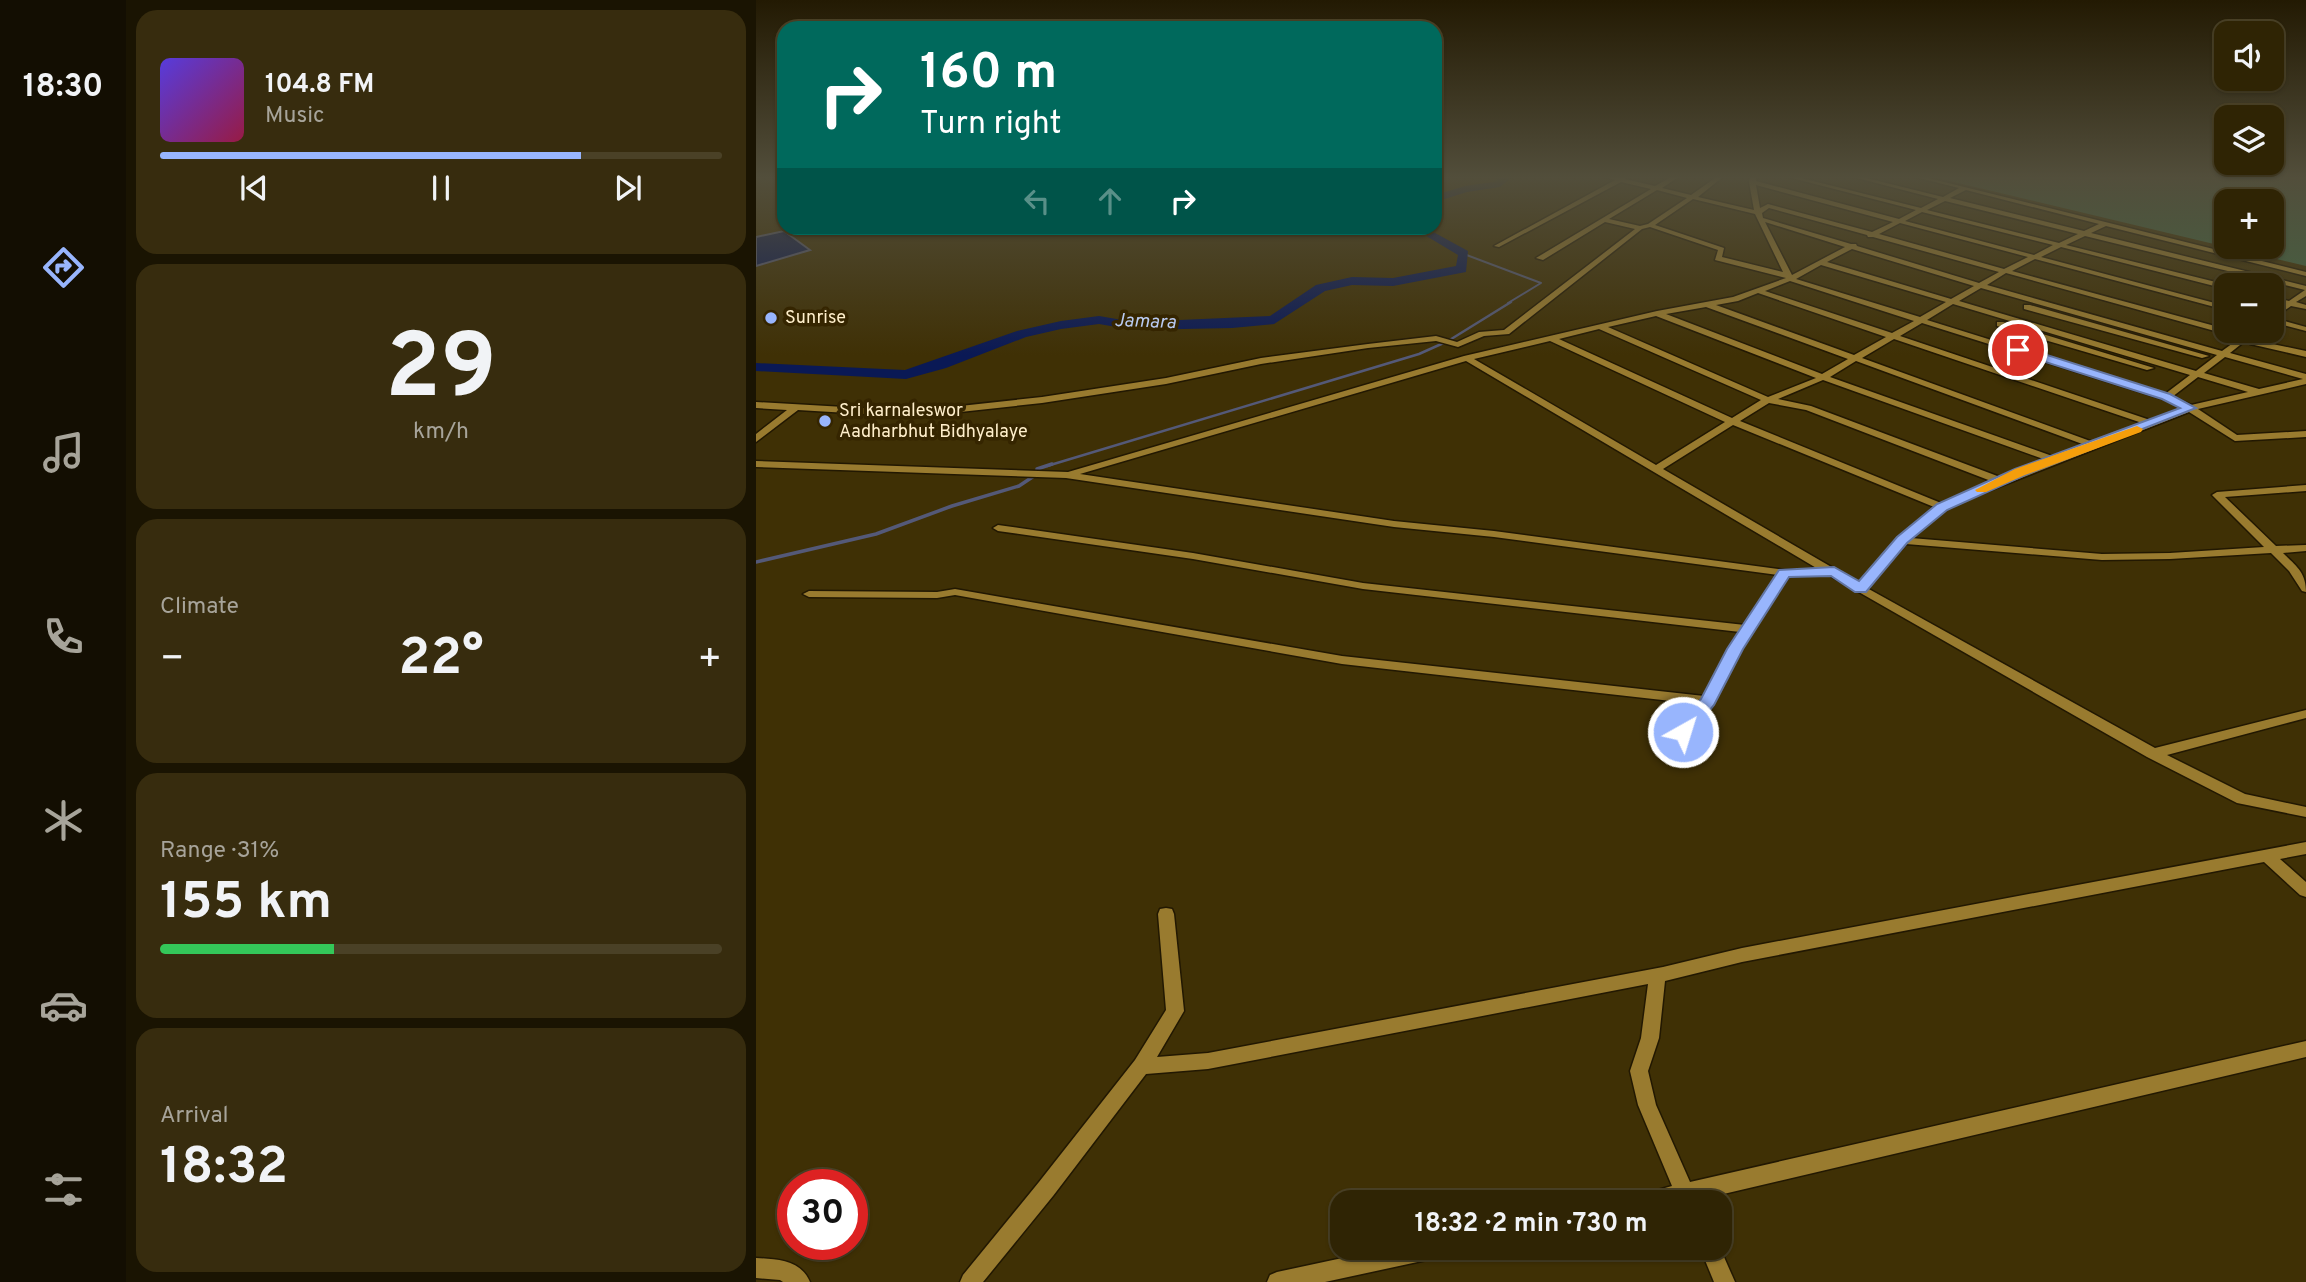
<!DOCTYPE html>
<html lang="en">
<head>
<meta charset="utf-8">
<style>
	body { margin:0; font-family:Overpass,sans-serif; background:#372c0e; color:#f1f3f6; height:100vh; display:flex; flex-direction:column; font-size:26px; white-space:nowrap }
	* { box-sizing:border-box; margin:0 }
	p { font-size:23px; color:#a7a49a }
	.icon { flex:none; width:38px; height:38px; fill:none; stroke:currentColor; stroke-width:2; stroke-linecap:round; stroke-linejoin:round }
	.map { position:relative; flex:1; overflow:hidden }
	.details { display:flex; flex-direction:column; gap:10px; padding:10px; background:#1a1402; width:630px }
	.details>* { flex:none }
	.guide { position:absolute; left:21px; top:21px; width:665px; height:214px; border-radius:21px; box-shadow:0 2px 5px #0004,0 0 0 2px #4a4126; background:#00695c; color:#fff; overflow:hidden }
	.controls { position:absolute; left:1458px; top:21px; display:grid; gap:14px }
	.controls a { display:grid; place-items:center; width:70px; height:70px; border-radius:14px; background:#2f2404; box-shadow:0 2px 5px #0004,0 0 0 2px #4a4126; font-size:35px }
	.speed { position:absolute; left:21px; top:1169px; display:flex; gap:14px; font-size:35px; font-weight:700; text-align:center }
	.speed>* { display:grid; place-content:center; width:91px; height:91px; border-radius:50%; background:#2f2404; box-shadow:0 2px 5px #0004,0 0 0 2px #4a4126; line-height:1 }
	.speed .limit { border:10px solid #d22; background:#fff; color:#111 }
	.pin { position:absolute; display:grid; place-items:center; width:60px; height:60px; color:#fff; margin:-30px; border:4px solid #fff; border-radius:50%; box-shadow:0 2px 7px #0007 }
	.me { position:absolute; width:77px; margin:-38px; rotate:39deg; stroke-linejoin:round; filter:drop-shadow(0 0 5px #0008) }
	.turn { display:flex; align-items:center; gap:24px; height:147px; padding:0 28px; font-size:32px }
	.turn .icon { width:91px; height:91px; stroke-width:2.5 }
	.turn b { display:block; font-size:49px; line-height:60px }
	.lanes { display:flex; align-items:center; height:66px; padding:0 28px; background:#0003; justify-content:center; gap:35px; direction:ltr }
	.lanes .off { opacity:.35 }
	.big { font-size:52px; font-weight:700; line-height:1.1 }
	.details .card { flex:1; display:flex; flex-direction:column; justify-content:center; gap:10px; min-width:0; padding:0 24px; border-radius:21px; background:#372c0e }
	.details .dial { align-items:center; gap:0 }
	.dial b { font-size:91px; line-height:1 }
	.song { display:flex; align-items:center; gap:21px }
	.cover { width:84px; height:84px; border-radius:10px; background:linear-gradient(135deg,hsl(250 70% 55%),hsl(340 70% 35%)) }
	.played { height:7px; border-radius:4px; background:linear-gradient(90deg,#98b5fd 75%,#4a4126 75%) }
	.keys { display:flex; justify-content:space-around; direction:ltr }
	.heat { display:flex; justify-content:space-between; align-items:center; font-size:38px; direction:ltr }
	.charge { height:10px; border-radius:5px; background:linear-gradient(90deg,#34c759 31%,#4a4126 0) }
	.trip { position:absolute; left:574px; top:1190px; width:402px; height:70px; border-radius:21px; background:#2f2404; box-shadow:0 2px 5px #0004,0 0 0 2px #4a4126; font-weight:700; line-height:70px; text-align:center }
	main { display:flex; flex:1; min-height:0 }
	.dock { display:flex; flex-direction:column; width:126px; justify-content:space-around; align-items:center; background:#130e02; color:#a7a49a }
	.dock .icon { width:49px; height:49px }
	.dock .selected { color:#98b5fd }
	.dock b { font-size:32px; color:#f1f3f6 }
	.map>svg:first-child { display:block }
	.green { fill:#406745; fill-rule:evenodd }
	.water { fill:#0a1955; stroke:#545978; stroke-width:2 }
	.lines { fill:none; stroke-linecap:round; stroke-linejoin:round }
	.stream-far2 { stroke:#545978; stroke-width:2 }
	.stream-far1 { stroke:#545978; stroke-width:2.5 }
	.stream { stroke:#545978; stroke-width:3.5 }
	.river { fill:#0a1955; fill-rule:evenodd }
	.minor-casing { stroke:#221802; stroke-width:3 }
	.minor { fill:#997b2f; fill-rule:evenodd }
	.route { fill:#98b5fd; stroke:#6376a4; stroke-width:2 }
	.slow { fill:#f59e0b }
	.poi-dot { fill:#98b5fd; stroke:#352500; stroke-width:2.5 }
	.labels { text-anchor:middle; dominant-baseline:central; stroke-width:7; stroke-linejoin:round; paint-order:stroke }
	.far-poi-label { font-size:18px; fill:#ffefcb; stroke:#352500; text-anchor:start }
	.far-water-label { font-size:19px; font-style:italic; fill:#b9caf0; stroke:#352500 }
</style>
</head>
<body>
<main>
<nav class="dock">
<b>18:30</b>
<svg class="icon selected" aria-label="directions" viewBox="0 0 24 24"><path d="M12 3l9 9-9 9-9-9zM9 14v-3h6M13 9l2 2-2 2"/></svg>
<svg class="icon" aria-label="music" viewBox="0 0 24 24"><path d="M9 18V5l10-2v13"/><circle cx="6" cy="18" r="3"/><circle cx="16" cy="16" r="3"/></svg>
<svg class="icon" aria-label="phone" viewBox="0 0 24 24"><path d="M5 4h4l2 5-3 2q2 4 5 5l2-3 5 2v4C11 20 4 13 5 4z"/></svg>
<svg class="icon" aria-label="climate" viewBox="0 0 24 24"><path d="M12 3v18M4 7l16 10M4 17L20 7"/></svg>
<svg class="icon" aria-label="car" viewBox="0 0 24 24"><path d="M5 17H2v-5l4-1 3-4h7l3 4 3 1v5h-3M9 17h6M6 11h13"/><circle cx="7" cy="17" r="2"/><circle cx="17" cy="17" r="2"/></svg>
<svg class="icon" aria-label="filters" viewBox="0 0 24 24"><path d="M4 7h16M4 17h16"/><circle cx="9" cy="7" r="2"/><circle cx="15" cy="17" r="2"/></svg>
</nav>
<section class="details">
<div class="card">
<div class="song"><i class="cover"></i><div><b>104.8 FM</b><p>Music</p></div></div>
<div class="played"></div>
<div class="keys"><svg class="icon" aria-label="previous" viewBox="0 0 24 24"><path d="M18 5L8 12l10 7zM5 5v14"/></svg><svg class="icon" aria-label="pause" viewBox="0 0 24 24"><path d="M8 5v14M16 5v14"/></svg><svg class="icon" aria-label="next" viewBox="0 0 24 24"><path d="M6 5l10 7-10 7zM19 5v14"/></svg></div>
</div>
<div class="card dial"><b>29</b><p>km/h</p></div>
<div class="card"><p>Climate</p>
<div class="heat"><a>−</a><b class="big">22°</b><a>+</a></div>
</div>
<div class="card"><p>Range · 31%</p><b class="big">155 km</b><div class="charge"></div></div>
<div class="card"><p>Arrival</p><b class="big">18:32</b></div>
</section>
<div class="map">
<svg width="1550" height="1282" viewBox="0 0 1550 1282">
	<rect width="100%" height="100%" fill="#3f3005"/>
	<path class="green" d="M1173,176H1550V266ZM1470,201H1516V247H1470Z"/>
	<path class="water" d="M28,231L54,250L0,266V237Z"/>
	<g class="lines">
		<path class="stream-far2" d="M708,254L785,283L752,303"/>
		<path class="stream-far1" d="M291,466L663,354L692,341L755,302"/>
		<path class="stream" d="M0,562L120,534L196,506L263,486L281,474V469L296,464"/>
		<g class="river">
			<path d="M746,176H757L744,187L711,192L679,202V195L709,186L737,182Z"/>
			<path d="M657,228H670L712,251L710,272L637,286L596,285L569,291L518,324L476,328L378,330L343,324L305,329L270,337L190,368L150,379L0,371V363L149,370L261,331L305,321L343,316L378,322L514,316L560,285L596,277L637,278L700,266L702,255Z"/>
		</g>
		<g class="minor-casing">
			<g id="minor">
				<path d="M847,176H867L869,179L899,186L917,176H924L906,188L935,195L962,176H968L942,197L998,210L993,182L994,176H1000V181L1143,219L1160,210L1028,176H1037L1165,208L1182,199L1093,176H1102L1187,197L1203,188L1155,176H1164L1550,272V276L1350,226L1335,233L1550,286V296L1540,302L1550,305V309L1535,306L1518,318L1550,327V331L1516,322V313L1528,304L1516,301V297L1533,301L1549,290L1329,236L1310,245L1472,285H1470V289L1305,247L1285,257L1470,306V310L1279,259L1256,271L1470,329V331L1489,334L1493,331H1502L1495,337L1497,340L1550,351V357L1494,344L1489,341L1474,353L1550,374V384L1442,409L1481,435L1550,431V437L1479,441L1433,412L1202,503L1176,518L1155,538L1346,554L1414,553L1508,547L1456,495L1461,492L1550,485V491L1469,497L1520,546L1550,545V551L1527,553C1540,566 1550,572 1550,592L1546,591L1533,571L1515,553L1414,559L1346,560L1150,544L1111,588L1399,748L1550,710V718L1411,755L1489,794L1550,807V817L1481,803L1391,757L1073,575L1033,576L985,649L957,704L932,735H922L920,732L942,704L586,664L199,595L181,598L53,597L47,594L53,591L181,592L199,589L586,656L948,696L984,632L607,589L437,559L242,531L237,528L242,525L437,553L607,583L989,625L1022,575L738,537L638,527L310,478L0,467V461L312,472L708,356L901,311L977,297L1030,278L959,260L962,250L894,227L886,229L753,334L728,336L702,347L680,341L612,348L505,364L410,384L286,403L158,417L42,410L0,442V434L31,410L0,408V402L158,411L286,397L410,378L505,358L612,344L680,336L701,342L723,332L748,330L879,229L849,222L787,260L780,258L895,189L865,182L743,247L738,246L859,180ZM1000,185L1137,222L1116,232L1012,204L1004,208ZM901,190L931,198L892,224L884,226L853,219ZM1210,190L1343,224L1328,231L1194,198ZM937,199L999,214L1027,272L966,257L968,248L899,225ZM1189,201L1322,234L1303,243L1171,210ZM1013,208L1111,235L1112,237H1117L1243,272L1223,283L1101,246L1100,244H1095L1007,218L1006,213ZM1166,212L1297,245L1278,255L1149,221ZM1009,222L1089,247L1036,275ZM1144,223L1272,257L1248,269L1123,234ZM1096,249L1218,286L1195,299L1071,262ZM1065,265L1190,302L1164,317L1040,279ZM1250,273L1484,338L1466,351L1231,285ZM1034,281L1158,321L1136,333L1009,291ZM1225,288L1461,355L1440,371L1203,301ZM1002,293L1130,337L1098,355L960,305L982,301ZM1197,304L1434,375L1409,394L1171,320ZM950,307L1092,359L1066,374L910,314ZM900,316L1060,378L1012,397L852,327ZM1166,323L1407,399L1426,408L1394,420L1144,336ZM843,329L1005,400L976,418L803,339ZM1138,339L1386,423L1337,442L1106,358ZM794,341L969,422L900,465L718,359ZM1469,357L1547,379L1503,389L1448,373ZM710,361L1062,569L1029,570L738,531L638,521L324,474ZM1100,361L1329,445L1299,457L1074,377ZM1442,377L1492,392L1435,405L1416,397ZM1067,380L1290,460L1244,477L1055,406L1022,399ZM1013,403L1050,410L1235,481L1185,503L984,421ZM977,425L1178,507L1142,538L1103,583L907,469Z"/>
				<path d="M1268,305H1274L1453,356L1446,358L1268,309Z"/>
				<path d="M1241,322H1247L1398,368L1391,370L1241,326Z"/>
				<path d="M1550,842V854L1524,859L1550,882V897L1544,895L1508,862L986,962L909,981L903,1038L892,1071L900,1105L934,1182L1550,1041V1057L942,1200L943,1202H881L884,1195L916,1186L882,1105L874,1071L885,1038L892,984L452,1069L390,1074L297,1196L227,1282H204L207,1275L283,1182L379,1060L410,1010L402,914L404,909L410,908L416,909L418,914L428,1011L401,1057L452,1053L907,967L986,948Z"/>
				<path d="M633,1248H690L687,1255L680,1258L569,1282H511L514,1275L521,1272Z"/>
				<path d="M944,1248H964L979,1282H958Z"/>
				<path d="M0,1258C21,1259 45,1260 54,1282H27L24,1280L0,1278Z"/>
			</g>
		</g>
		<use href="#minor" class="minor"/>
	</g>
	<linearGradient id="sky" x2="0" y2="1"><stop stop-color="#231a03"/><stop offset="0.5" stop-color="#524e3b"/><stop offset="1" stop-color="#524e3b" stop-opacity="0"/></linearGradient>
	<rect width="1550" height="355" fill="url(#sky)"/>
	<path class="route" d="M1258,347H1266L1414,394L1440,408L1269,475L1191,510L1151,543L1110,592H1099L1075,576L1033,577L987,649L958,705L933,736H921L918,732L921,728L945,699L971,649L1023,570L1078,567L1103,581L1141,537L1181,504L1259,469L1424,408L1406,399L1258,352Z"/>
	<path class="slow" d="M1381,426L1387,429L1385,432L1269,475L1230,492H1221L1219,490L1259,469Z"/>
	<g class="poi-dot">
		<circle cx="15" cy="318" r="7"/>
		<circle cx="69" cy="421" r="7"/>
	</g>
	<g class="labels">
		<g class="far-poi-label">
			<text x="29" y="318">Sunrise</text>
			<text x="83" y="411">Sri karnaleswor<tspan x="83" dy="21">Aadharbhut Bidhyalaye</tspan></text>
		</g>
		<g class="far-water-label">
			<text transform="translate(389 322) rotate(2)">Jamara</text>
		</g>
	</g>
</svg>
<div class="controls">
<a><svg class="icon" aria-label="sound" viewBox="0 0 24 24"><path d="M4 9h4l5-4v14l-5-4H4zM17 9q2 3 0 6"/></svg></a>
<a><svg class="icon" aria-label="layers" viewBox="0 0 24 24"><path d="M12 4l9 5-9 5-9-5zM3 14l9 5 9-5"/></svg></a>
<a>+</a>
<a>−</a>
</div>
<div class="speed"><div class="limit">30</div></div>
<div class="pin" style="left:1262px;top:350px;background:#d93025"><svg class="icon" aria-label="arrive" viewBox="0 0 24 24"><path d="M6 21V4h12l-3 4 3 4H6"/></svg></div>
<svg class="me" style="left:927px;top:732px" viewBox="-20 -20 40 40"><circle r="17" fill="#98b5fd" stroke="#fff" stroke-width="3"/><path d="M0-11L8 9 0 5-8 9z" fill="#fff"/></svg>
<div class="trip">18:32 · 2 min · 730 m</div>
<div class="guide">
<div class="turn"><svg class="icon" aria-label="right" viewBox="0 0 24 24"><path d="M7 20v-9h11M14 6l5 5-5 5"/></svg><div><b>160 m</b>Turn right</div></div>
<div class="lanes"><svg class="icon off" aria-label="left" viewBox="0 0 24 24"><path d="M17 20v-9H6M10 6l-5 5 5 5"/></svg><svg class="icon off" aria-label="ahead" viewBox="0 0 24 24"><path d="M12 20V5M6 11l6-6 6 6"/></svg><svg class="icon" aria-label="right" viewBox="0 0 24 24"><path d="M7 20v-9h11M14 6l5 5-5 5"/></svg></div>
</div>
</div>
</main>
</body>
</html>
